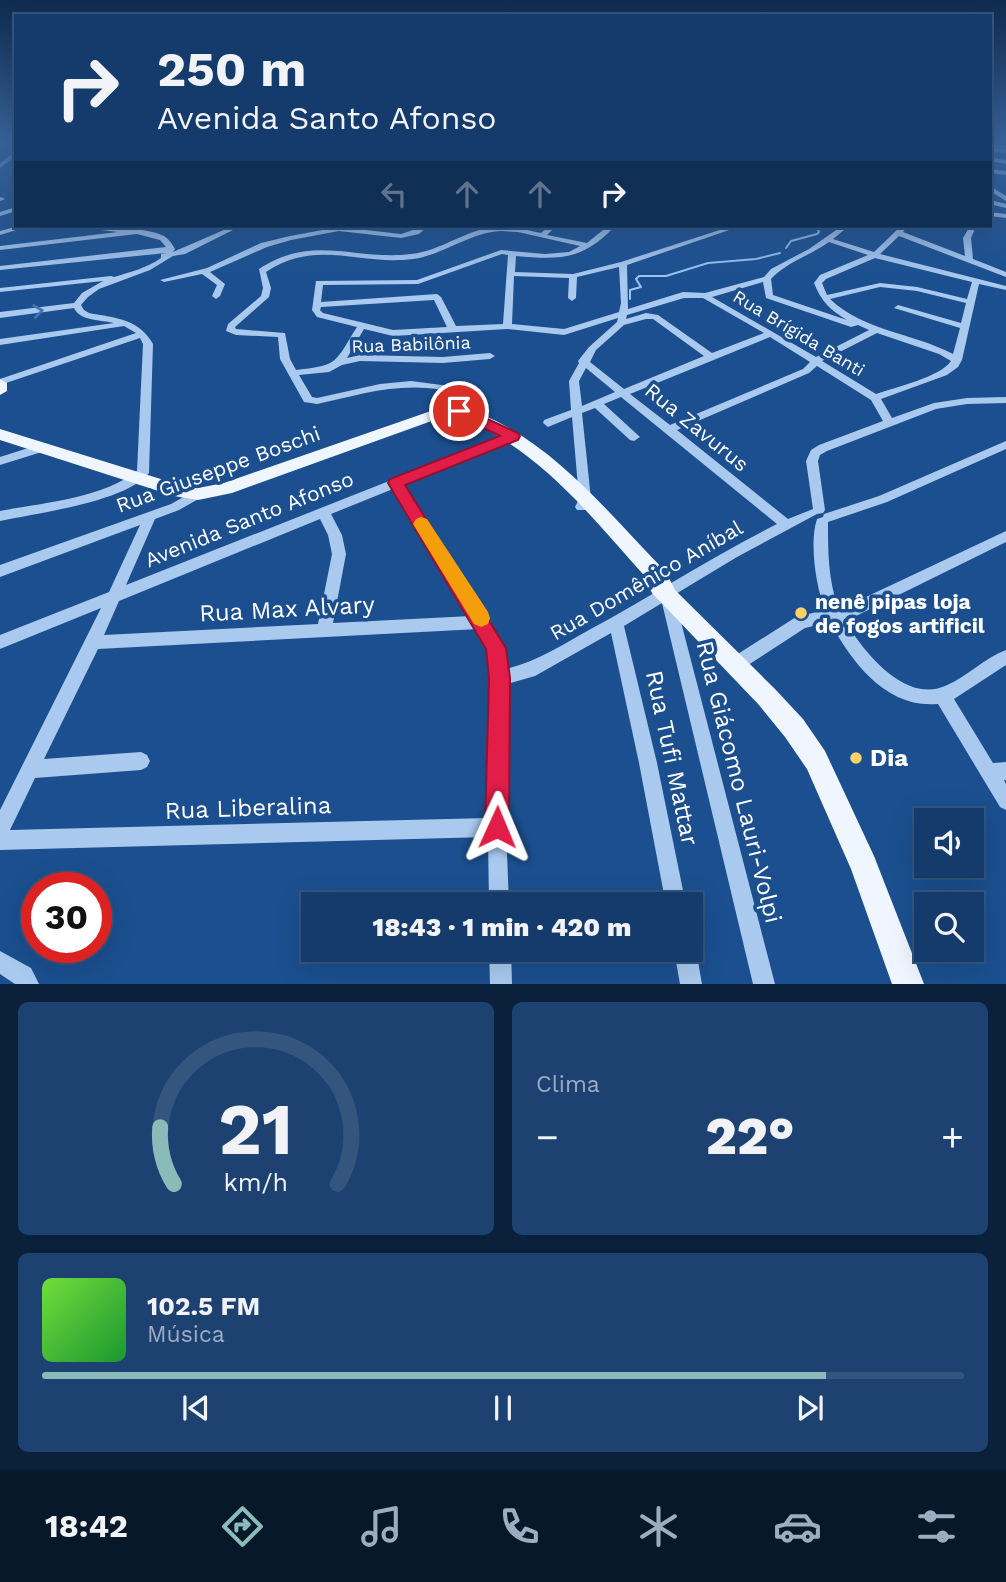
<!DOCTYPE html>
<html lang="pt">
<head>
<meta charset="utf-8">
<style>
	body { margin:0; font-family:"Work Sans",sans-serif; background:#1d4271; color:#f1f3f6; height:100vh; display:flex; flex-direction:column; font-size:26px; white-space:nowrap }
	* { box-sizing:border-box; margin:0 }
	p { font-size:23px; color:#9dadc1 }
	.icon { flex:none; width:38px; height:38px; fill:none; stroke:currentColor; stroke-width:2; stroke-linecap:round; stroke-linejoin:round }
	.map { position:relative; height:984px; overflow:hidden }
	.drawer { display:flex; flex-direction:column; gap:18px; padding:18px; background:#0b203b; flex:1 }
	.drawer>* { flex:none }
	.banner { position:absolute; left:14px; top:14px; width:978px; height:214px; border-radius:0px; box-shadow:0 7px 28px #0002,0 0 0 2px #33557e; background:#143b6b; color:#f1f3f6; overflow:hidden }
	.tools { position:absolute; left:914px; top:808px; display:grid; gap:14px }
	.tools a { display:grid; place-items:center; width:70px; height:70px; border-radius:0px; background:#143b6b; box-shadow:0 7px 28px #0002,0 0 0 2px #33557e; font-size:35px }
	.speed { position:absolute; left:21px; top:872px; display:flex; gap:14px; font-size:35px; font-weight:700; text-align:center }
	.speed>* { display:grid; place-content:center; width:91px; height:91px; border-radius:50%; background:#143b6b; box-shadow:0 7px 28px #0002,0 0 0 2px #33557e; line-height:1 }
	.speed .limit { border:10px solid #d22; background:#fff; color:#111 }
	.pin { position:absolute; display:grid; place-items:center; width:60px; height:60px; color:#fff; margin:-30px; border:4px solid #fff; border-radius:50%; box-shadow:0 2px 7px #0007 }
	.me { position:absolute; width:77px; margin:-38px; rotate:1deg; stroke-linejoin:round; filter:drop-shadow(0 0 5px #0008) }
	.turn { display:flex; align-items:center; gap:24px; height:147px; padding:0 28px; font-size:32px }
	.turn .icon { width:91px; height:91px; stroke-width:2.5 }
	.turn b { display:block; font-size:49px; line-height:60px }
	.lanes { display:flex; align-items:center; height:66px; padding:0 28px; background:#0003; justify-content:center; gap:35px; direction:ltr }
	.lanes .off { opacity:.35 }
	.big { font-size:52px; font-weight:800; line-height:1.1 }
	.drawer .tile { flex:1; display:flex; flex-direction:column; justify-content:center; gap:10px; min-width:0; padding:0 24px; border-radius:10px; background:#1d4271 }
	.drawer .dial { align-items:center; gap:0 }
	.dial svg { height:182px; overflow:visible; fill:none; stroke:#33557e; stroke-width:7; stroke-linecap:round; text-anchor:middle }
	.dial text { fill:#f1f3f6; stroke:none }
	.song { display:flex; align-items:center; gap:21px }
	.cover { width:84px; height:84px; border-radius:10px; background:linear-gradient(135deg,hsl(100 70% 55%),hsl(130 70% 35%)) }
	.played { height:7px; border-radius:4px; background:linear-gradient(90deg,#8bbbb9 85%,#33557e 85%) }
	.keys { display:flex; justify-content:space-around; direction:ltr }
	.heat { display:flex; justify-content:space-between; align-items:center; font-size:38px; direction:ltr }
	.drawer .tiles { flex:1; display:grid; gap:18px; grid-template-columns:1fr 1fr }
	.tile:last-child { grid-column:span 2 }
	.trip { position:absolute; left:301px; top:892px; width:402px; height:70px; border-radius:0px; background:#143b6b; box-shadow:0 7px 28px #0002,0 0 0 2px #33557e; font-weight:800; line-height:70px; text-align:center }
	.tabs { display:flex; height:112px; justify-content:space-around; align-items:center; background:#08182b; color:#9dadc1 }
	.tabs .icon { width:49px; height:49px }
	.tabs .on { color:#8bbbb9 }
	.tabs b { font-size:32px; color:#f1f3f6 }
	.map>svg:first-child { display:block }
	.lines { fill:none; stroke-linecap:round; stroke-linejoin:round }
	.stream { stroke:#9cc4f0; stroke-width:2 }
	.minor { fill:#a9c9ee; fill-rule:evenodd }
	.major { fill:#f0f6ff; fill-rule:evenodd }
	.oneway { stroke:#4674ac }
	.route { fill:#e11d48; stroke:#92132f; stroke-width:2 }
	.slow { fill:#f59e0b }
	.poi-dot { fill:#ffd166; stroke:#1b4f8f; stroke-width:2.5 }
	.labels { text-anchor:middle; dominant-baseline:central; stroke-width:7; stroke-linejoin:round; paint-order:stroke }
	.far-street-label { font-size:18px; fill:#fff; stroke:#1b4f8f }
	.street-label { font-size:21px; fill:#fff; stroke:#1b4f8f }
	.poi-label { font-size:21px; font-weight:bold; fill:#fff; stroke:#1b4f8f; text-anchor:start }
	.near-street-label { font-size:24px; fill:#fff; stroke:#1b4f8f }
	.near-poi-label { font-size:24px; font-weight:bold; fill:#fff; stroke:#1b4f8f; text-anchor:start }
</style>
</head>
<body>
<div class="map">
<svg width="1006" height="984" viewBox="0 0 1006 984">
	<rect width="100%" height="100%" fill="#1b4f8f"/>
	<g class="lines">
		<g class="stream">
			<path d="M990,145L1006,147"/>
			<path d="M786,248L791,241L817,234L819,232L816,226"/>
			<path d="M630,299V290L641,287L636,279L639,276H666L708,263L756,259L780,253"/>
		</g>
		<g class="minor">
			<path d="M990,147L1006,149V153L990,151Z"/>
			<path d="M16,151V156L0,168V163Z"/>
			<path d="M990,157L1006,160V164L990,161Z"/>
			<path d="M990,169L1006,171V175L990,173Z"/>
			<path d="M990,186L1006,196V201L990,191Z"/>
			<path d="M0,197L4,198L5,199L0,201Z"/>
			<path d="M990,200L1006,204V208L990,204Z"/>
			<path d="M16,207V211L0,216V212Z"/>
			<path d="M990,212L1006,214V218L990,216Z"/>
			<path d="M19,226H29L0,235V231Z"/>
			<path d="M80,226C100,226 147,227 164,236C169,239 173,245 175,249L173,252L233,226H241L185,254L173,256L150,270L99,289L88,297L81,305L84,310L89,313C116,318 139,319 153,344L149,473C126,502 37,513 0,521V511C42,503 103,498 137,471L143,344L140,338L0,385V379L136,333L124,326L0,345V339L114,323C101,320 80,321 74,308L0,318V312L74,303L82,293L103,281L0,292V288L111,276L114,277C130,272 147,268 161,258V254L166,253L0,270V266L166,247L160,240L137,234L0,250V246L118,232L83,228Z"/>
			<path d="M421,226H428L419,234L401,238L339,231L291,240L267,247L210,272L225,284L220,296L216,299L212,296L217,285L202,274L164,282L160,280L207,268L261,243L290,236L339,227L401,234L413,230Z"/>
			<path d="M549,226H556L547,235L587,243L608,226H615C583,260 561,260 516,256L515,272L573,274L621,262L732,226H741L627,265L628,309L683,292L705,293L764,277L771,269L809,249L842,226H849L833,239L874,252L901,226H908L903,232L965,256L963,238L970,226H976L971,238L973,259L1006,272V277L899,236L880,254L1006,286V290L979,284L962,360L958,367L947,375L881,399L892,418L934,403L967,398L1006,397V403L967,404L936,409L827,451L820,455L818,461L825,510L823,513L817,514L737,557L674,595L775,984H753L662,603L624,626L657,763L686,905H666L639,763L611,633L535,676L507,684L506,827L509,905H489L488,837L0,850V810L101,608L0,649V635L109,592L140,525L0,577V565L171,504L194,491H202L204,494L202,497L179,510L155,519L126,585L513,432L517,433L519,436L517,439L403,485L488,617L504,647L506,669C536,662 562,645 589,630C652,596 713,556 777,524L621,397L604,404L640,437L634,441L630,440L595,408L582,413L591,499L585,510H577L575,507L579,499L572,417L548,427L543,423L544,420L571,410L569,381L579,363L578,361L589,347L617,322L618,318L564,335L507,329L393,336L364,329L347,358L360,355L443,357L490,353L495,356L490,359L443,363L360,361L342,365L329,372L299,375L312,397L317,398L380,384L411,381L449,386L458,398L456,409L451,412L446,409L448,398L442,390C398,382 359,395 317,404L304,402L280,359L278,337L236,335L226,331L228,324L261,296L263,288L259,269C314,233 354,261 411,254C442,251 467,228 498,227C513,226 527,230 541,233ZM500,231L518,232L580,246L569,252L545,254L501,250L417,280L316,281L312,310L317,317L357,327C334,363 340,365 296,370L290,359L285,333L236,329L235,327L269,297L271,288L266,272C317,238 359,266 413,259C443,255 469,233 500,231ZM829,242L868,255L820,275L814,283C821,301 830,310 847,320L773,295L771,279C785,263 811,255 829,242ZM502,254L508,255L503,324L456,326L441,297L437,294L321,302L323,285L418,284ZM875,258L972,282L967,299L917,287L880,283L827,295L822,283L826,279ZM619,267L621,303L619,312L564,329L512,324L514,276L569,278L568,298L572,301L576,298L577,277ZM763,282L766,298L851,327L858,325L869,330L816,357L712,297ZM880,287L917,291L966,303L961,323L898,305L894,308L960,328L953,354C913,333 864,331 830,299ZM684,298H703L764,333L712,353L658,315L646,313L626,319L627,315ZM434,300L447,327L393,330L323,313L320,310L321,307ZM646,319H653L704,356L624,389L590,362L596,350L624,325ZM877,333L939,354L951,361C940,377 896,387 876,394L822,361ZM770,337L810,362L803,369L670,425L630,394ZM817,366L871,400L883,421L819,445L811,450L806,461L813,509L788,519L677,430L809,373ZM586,368L615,392L582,406L579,381ZM393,489L471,616L333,623L346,554L342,535L331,514ZM320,519L328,535L332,554L318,624L104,635L119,601ZM479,629L488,648L491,678L488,818L10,830L35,778L141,770L147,767L150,761L147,755L141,752L44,759L98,649Z"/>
			<path d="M1006,441V449L887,502L828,522C828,551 828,579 838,607L849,605L1006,531V542L856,616L844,619C862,650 904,704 945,686C967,677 984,658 1006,650V665L954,699L993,763L1006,762V780H1004L1006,784V810L1000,807L938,704C887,709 852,663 830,622L805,628L742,669L736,671L730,669L728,664L730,659L796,617L825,610C816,587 809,542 817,519L823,517L824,514L879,496Z"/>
			<path d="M41,444L47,448L45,451L0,465V457Z"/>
			<path d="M691,942L696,950L702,984H680L674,950H691Z"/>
			<path d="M489,950H511L512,984H490Z"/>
			<path d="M0,951L31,968L39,984H15L0,974Z"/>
		</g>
		<g class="major">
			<path d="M0,379L7,383V391L0,395Z"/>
			<path d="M451,404C543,428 602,507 666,572L675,590L775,689L803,719L825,751L874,856L924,984H892L851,869L807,769L785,737L759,705L652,593L649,587L651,583C591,517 538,445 451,414L232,493L198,500L174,496L0,440V429L180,485L198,488L224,483Z"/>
		</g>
	</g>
	<defs><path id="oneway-chevron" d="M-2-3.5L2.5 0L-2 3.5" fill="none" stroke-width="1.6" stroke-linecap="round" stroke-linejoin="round" transform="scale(1.75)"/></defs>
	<use class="oneway" href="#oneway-chevron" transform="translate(38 311) rotate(-8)"/>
	<linearGradient id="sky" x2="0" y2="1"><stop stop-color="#0f2b4f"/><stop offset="0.51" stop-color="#39639b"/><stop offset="1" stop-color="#39639b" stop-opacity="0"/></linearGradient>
	<rect width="1006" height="278" fill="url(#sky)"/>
	<path class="route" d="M459,406L518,433L520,436L518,440L405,485L506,648L510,678L509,827L506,835L497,839L488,835L485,827L489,678L486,649L388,483L390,479L500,436L454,414V408Z"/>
	<path class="slow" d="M421,517L427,519L488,612L490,618L488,624L481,627L474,624L413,524L416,519Z"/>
	<g class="poi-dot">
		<circle cx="801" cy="613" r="7"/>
		<circle cx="856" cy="758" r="7"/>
	</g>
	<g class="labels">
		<g class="far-street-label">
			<text transform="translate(799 333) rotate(31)">Rua Brígida Banti</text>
			<text transform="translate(411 344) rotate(-2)">Rua Babilônia</text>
		</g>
		<g class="street-label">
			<text transform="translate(697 427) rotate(39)">Rua Zavurus</text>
			<text transform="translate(218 469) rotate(-20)">Rua Giuseppe Boschi</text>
			<text transform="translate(249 519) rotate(-22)">Avenida Santo Afonso</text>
			<text transform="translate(646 580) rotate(-30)">Rua Domênico Aníbal</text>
		</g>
		<g class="poi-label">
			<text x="815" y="601">nenê pipas loja<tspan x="815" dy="24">de fogos artificil</tspan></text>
		</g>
		<g class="near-street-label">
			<text transform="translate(287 609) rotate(-3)">Rua Max Alvary</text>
			<text transform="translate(672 758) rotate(78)">Rua Tufi Mattar</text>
			<text transform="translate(739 782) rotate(76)">Rua Giácomo Lauri-Volpi</text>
			<text transform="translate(248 808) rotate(-2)">Rua Liberalina</text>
		</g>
		<g class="near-poi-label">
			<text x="870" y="758">Dia</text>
		</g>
	</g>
</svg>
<div class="tools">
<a><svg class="icon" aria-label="sound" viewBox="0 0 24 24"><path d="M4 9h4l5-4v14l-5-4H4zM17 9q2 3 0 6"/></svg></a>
<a><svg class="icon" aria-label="search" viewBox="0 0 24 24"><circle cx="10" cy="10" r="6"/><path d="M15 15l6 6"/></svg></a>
</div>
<div class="speed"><div class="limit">30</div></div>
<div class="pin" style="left:459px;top:411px;background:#d93025"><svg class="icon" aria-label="arrive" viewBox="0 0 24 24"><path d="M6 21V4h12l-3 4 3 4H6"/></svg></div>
<svg class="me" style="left:497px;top:827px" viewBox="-20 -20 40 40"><path d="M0-17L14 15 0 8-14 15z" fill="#e11d48" stroke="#fff" stroke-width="4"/></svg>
<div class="trip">18:43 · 1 min · 420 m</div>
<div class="banner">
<div class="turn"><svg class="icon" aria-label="right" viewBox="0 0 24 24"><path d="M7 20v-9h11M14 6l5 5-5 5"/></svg><div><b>250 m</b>Avenida Santo Afonso</div></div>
<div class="lanes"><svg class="icon off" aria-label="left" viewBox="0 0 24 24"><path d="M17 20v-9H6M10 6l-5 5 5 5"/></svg><svg class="icon off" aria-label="ahead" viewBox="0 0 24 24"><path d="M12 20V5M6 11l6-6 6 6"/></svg><svg class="icon off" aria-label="ahead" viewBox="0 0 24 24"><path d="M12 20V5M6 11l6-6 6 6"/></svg><svg class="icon" aria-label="right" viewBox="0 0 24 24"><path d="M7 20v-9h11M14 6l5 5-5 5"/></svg></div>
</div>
</div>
<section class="drawer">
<div class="tiles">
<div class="tile dial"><svg viewBox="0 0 100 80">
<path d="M14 69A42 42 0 1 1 86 69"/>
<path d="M14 69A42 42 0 0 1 8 44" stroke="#8bbbb9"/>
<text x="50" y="56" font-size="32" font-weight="700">21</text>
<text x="50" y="72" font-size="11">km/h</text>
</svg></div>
<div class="tile"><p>Clima</p>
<div class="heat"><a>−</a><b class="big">22°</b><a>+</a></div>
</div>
<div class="tile">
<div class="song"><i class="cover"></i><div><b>102.5 FM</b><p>Música</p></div></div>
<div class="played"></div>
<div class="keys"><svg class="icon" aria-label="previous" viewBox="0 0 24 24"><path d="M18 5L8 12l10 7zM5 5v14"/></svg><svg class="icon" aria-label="pause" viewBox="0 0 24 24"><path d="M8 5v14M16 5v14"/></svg><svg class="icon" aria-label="next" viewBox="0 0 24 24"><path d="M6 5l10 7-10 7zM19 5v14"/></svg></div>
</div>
</div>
</section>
<nav class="tabs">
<b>18:42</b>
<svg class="icon on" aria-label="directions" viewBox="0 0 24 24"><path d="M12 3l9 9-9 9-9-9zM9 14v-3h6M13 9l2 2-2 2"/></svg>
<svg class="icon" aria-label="music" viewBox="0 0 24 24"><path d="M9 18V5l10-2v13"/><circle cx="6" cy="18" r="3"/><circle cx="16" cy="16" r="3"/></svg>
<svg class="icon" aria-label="phone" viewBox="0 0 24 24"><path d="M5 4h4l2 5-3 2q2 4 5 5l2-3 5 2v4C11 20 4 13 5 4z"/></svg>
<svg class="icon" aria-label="climate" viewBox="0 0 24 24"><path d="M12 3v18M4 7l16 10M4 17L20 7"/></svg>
<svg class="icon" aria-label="car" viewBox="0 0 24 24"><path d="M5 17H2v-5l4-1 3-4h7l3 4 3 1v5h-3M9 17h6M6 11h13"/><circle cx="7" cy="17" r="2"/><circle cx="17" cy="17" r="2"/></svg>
<svg class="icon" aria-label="filters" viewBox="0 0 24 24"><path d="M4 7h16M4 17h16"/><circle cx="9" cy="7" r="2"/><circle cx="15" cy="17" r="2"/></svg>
</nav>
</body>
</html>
